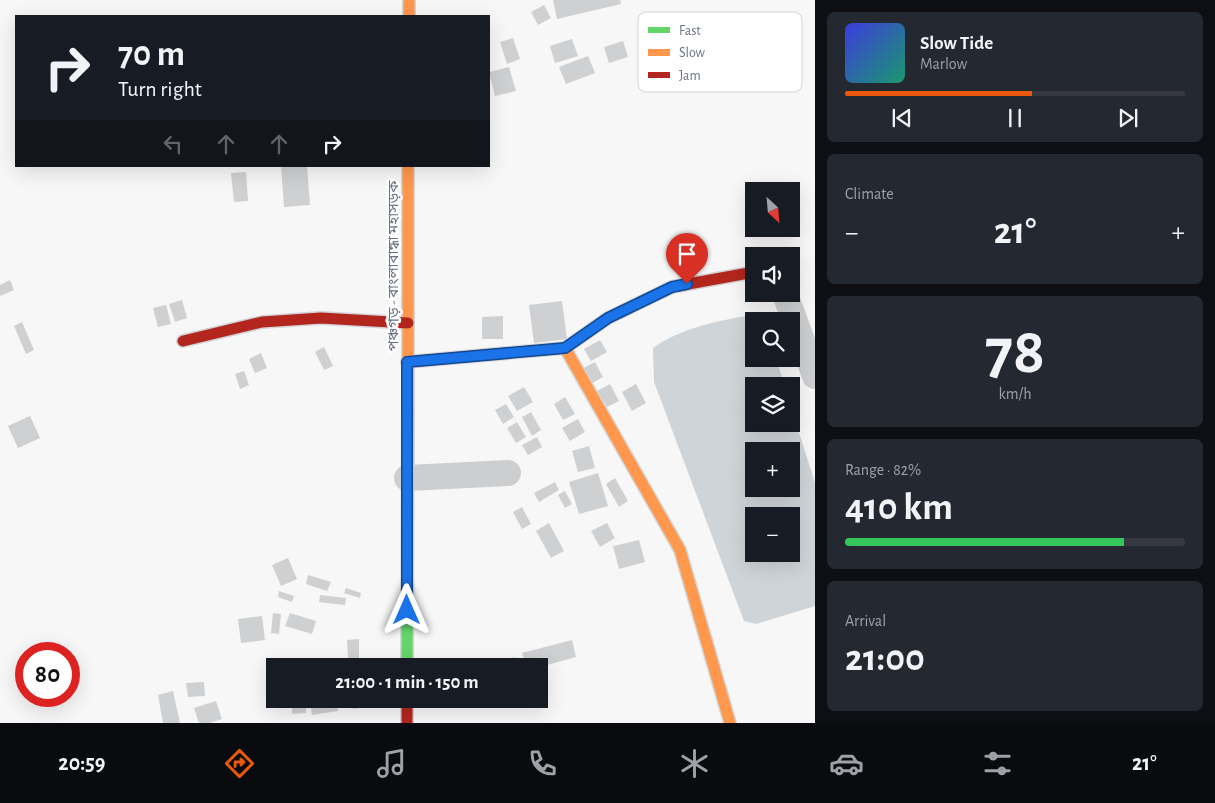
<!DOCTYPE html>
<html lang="en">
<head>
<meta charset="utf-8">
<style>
	body { margin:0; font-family:"Alegreya Sans","Noto Sans Bengali",sans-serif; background:#242831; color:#f1f3f6; height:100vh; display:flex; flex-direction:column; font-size:19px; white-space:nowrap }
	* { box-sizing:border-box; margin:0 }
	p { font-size:16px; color:#9ea1a6 }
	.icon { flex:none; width:28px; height:28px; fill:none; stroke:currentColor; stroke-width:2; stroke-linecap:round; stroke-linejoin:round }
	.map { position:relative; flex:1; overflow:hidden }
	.details { display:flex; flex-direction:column; gap:12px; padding:12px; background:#0d0f14; width:400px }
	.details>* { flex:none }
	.hud { position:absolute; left:15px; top:15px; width:475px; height:152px; border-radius:0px; box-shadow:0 5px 20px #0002; background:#171b24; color:#f1f3f6; overflow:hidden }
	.needle { width:32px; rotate:154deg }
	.tools { position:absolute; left:745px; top:182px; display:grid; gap:10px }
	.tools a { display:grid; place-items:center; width:55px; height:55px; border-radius:0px; background:#171b24; box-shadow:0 5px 20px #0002; font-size:25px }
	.speed { position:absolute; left:15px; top:642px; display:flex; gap:10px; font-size:25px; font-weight:700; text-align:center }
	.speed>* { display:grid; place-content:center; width:65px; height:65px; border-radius:50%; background:#171b24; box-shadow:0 5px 20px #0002; line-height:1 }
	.speed .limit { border:8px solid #d22; background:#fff; color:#111 }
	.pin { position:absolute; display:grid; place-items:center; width:42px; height:42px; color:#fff; margin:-51px -21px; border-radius:50% 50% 50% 0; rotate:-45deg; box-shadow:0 0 5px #0007 }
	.pin .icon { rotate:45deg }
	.me { position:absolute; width:55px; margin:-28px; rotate:0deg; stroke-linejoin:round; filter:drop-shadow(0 0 4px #0008) }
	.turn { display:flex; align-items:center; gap:18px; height:105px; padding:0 20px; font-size:22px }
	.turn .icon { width:65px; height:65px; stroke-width:2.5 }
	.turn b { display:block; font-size:35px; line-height:42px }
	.lanes { display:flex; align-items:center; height:48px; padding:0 20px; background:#0003; justify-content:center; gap:25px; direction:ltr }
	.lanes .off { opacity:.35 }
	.big { font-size:38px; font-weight:700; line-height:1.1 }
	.details .widget { flex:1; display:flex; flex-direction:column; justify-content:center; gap:8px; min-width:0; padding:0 18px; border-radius:8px; background:#242831 }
	.details .dial { align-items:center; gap:0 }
	.dial b { font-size:65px; line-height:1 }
	.song { display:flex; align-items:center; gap:15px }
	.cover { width:60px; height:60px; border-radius:8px; background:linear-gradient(135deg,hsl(240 70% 55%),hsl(160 70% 35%)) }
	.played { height:5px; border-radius:2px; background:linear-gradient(90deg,#ea580c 55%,#363941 55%) }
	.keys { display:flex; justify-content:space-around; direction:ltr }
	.heat { display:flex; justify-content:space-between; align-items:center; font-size:28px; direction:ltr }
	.charge { height:8px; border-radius:4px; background:linear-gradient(90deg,#34c759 82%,#363941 0) }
	.trip { position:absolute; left:266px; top:658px; width:282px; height:50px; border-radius:0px; background:#171b24; box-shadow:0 5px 20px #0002; font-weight:700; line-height:50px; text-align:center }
	.dock { display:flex; height:80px; justify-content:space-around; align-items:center; background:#090b0e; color:#9ea1a6 }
	.dock .icon { width:35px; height:35px }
	.dock .on { color:#ea580c }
	.dock b { font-size:22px; color:#f1f3f6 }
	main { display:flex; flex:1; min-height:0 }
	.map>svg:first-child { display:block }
	.water { fill:#cfd4d8; fill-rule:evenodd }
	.building { fill:#cfd0d2 }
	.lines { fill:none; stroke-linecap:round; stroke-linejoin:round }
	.fast-casing { stroke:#d3d4d5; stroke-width:14 }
	.slow-casing { stroke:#d3d4d5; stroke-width:14 }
	.jam-casing { stroke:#d3d4d5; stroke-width:14 }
	.street { stroke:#cdced0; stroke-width:26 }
	.fast { stroke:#63d668; stroke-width:11 }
	.slow { stroke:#ff974d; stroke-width:11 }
	.jam { stroke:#b3261e; stroke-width:11 }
	.route-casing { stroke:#114b97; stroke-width:12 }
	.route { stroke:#1a73e8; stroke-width:9 }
	.labels { text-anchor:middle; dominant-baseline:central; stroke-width:5; stroke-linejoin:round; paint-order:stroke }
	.street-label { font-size:15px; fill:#697385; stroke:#fff }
	.key { fill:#fff; stroke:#d2d5da; stroke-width:1 }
	.key-label { font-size:14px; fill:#697385 }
</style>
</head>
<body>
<main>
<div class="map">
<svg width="815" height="723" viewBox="0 0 815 723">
	<rect width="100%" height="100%" fill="#f7f7f7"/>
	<path class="water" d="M751,315L758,321H754V359H776L785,386H754V424H791V407L815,483V606L756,624L744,621L654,382L653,348C681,328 717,321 751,315ZM754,451H791V489H754ZM754,516H791V554H754Z"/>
	<g class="building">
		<path d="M553,0H620L621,4L557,19Z"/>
		<path d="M544,5L551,18L538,25L531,12Z"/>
		<path d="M513,38L520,59L507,64L500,42Z"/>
		<path d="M572,39L578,56L555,63L550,46Z"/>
		<path d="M623,41L628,57L609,63L604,47Z"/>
		<path d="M588,56L595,73L566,84L559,67Z"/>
		<path d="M509,67L516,91L495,96L489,72Z"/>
		<path d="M281,166H307L310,205L284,207Z"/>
		<path d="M246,172L248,201L234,202L231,173Z"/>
		<path d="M10,280L14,290L0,296V285Z"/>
		<path d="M182,300L187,318L175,322L169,304Z"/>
		<path d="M562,301L567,339L534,343L529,305Z"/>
		<path d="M166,305L171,324L158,327L153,308Z"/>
		<path d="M503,316V339H482V317Z"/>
		<path d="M22,322L34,350L26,354L14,326Z"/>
		<path d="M600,340L607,352L591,361L584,349Z"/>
		<path d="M324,347L333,366L324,370L315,352Z"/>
		<path d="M261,353L267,368L255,373L249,359Z"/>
		<path d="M595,362L603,377L589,385L580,370Z"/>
		<path d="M244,371L249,385L240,389L235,374Z"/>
		<path d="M610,384L619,401L607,407L597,391Z"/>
		<path d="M636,384L646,403L632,411L622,392Z"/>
		<path d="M524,387L533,402L517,411L508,396Z"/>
		<path d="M565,397L575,414L563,420L554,404Z"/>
		<path d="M506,404L514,417L503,424L495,410Z"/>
		<path d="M531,412L541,430L532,436L522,417Z"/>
		<path d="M30,416L40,438L18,448L8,426Z"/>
		<path d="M578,419L585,432L570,441L562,428Z"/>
		<path d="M517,422L526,437L516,443L507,428Z"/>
		<path d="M537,437L542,447L528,455L522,445Z"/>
		<path d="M589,446L595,468L578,472L572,451Z"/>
		<path d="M598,473L608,506L579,514L569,482Z"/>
		<path d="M615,478L628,501L619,507L606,484Z"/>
		<path d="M555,482L559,490L539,502L534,493Z"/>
		<path d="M565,491L572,504L565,508L558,495Z"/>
		<path d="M522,507L531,524L522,529L513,512Z"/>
		<path d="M549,523L564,551L551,558L536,531Z"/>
		<path d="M607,523L615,538L600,547L591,531Z"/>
		<path d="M639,540L645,562L619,569L613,546Z"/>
		<path d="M288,558L297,579L281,586L272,565Z"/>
		<path d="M308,575L331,582L327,591L306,584Z"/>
		<path d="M346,588L361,593L360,598L344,593Z"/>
		<path d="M279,591L294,596L292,602L278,597Z"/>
		<path d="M320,595L346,598L345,605L319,602Z"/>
		<path d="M273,613L281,614L279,634L271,633Z"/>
		<path d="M290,613L316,621L312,634L285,626Z"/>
		<path d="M262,616L265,640L241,643L238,619Z"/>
		<path d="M359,639V658H348L347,640Z"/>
		<path d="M572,640L576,657L540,667L526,666L522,653Z"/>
		<path d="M514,657L520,666H497Z"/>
		<path d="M367,661V666H345V663Z"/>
		<path d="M204,682L205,696L188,697L186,683Z"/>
		<path d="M173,691L180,723H163L158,695Z"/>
		<path d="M292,699H306V713L292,714Z"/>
		<path d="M310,699H336L338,711L312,715Z"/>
		<path d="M352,699H366L367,707L353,709Z"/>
		<path d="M216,701L222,719L210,723H199L194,708Z"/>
	</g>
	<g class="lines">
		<g class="fast-casing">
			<path id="fast" d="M407,666L408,411"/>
		</g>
		<g class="slow-casing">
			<g id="slow">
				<path d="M409,0V16"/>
				<path d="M565,348L680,550L730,723"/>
				<path d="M408,411V166"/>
			</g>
		</g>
		<g class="jam-casing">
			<g id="jam">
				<path d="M183,341L262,322L321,318L408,323"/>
				<path d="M407,362L565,348L608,318L672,287L754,272"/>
				<path d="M407,699V723"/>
			</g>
		</g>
		<g class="street">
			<path d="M785,294L815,376"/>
			<path d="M407,478L508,473"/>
		</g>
		<use href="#fast" class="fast"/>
		<use href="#slow" class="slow"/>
		<use href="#jam" class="jam"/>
	</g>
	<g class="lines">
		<g class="route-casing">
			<path id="route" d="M407,610V362L565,348L608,318L672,287L687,284"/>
		</g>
		<use href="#route" class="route"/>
	</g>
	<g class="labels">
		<g class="street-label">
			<text transform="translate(393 266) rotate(-90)">পঞ্চগড় - বাংলাবান্ধা মহাসড়ক</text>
		</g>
	</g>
	<rect x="638" y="12" width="164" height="80" rx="8" class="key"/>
	<rect x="648" y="27" width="22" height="6" fill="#63d668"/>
	<rect x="648" y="49" width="22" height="7" fill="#ff974d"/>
	<rect x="648" y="72" width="22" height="6" fill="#b3261e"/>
	<g class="key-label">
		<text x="679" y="35">Fast</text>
		<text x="679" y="57">Slow</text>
		<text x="679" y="80">Jam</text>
	</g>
</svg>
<div class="tools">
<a><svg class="needle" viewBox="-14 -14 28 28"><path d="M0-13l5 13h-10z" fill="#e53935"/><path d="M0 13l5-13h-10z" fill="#9ea1a6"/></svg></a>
<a><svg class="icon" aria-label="sound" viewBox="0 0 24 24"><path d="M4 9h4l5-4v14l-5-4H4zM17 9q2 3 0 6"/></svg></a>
<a><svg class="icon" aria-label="search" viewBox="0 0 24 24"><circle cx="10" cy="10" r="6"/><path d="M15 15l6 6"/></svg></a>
<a><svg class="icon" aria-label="layers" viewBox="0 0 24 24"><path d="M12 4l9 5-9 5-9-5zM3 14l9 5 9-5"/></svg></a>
<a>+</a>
<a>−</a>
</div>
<div class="speed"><div class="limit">80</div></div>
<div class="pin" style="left:687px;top:284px;background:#d93025"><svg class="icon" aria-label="arrive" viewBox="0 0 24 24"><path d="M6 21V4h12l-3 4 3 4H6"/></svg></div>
<svg class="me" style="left:407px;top:610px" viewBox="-20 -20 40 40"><path d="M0-17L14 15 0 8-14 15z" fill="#1a73e8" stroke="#fff" stroke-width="4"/></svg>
<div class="trip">21:00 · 1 min · 150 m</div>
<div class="hud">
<div class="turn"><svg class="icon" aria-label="right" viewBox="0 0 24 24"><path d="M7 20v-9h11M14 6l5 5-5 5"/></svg><div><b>70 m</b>Turn right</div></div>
<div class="lanes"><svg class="icon off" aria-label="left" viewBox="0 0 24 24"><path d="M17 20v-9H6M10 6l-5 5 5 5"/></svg><svg class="icon off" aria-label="ahead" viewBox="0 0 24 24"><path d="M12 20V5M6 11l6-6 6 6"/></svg><svg class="icon off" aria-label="ahead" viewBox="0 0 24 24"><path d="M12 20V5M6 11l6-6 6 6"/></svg><svg class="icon" aria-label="right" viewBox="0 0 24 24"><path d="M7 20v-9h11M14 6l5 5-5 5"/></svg></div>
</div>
</div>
<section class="details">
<div class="widget">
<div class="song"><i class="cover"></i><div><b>Slow Tide</b><p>Marlow</p></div></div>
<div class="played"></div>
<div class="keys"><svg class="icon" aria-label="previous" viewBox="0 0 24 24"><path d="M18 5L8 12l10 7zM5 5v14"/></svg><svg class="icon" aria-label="pause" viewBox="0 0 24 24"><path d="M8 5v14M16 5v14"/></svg><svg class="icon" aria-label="next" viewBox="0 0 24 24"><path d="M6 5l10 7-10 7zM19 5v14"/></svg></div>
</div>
<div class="widget"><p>Climate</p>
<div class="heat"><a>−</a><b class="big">21°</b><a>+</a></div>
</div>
<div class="widget dial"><b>78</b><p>km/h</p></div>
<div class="widget"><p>Range · 82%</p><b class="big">410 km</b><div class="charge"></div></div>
<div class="widget"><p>Arrival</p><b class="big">21:00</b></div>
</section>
</main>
<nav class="dock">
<b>20:59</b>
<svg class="icon on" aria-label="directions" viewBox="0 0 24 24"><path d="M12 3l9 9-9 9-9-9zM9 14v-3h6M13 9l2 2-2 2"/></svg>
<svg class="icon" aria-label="music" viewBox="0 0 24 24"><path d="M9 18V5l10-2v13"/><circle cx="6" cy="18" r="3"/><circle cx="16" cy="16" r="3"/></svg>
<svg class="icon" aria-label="phone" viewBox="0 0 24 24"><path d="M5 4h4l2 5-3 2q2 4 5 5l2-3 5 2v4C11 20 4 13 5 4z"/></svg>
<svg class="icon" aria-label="climate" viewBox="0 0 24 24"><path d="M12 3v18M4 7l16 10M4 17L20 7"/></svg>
<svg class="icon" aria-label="car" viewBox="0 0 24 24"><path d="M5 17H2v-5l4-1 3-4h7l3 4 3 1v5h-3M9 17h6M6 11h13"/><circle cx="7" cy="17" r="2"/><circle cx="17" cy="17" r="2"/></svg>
<svg class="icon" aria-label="filters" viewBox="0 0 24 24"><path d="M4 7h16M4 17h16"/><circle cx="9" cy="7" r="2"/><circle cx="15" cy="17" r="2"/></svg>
<b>21°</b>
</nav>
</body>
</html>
